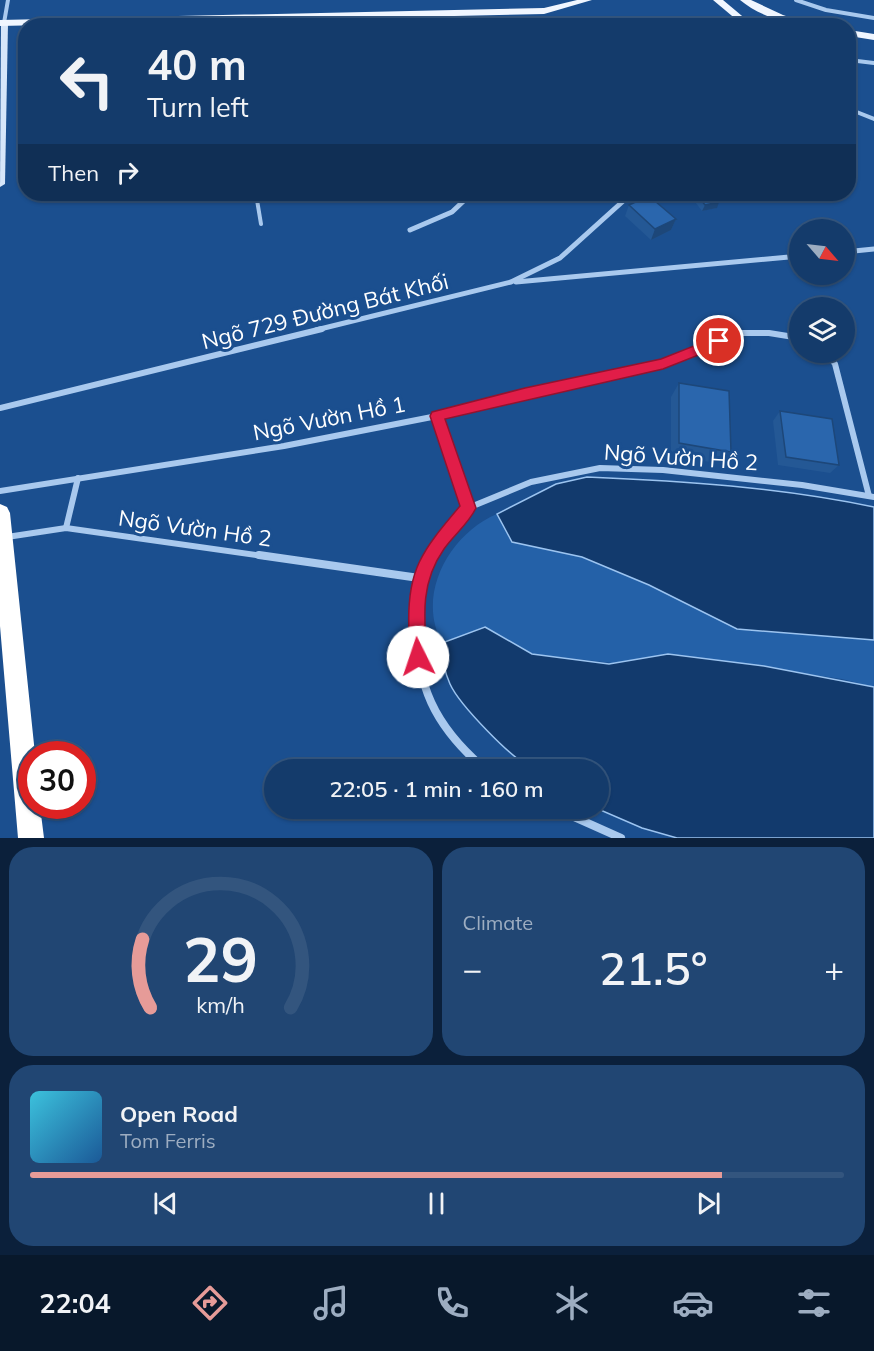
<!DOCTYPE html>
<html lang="en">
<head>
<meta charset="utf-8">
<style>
	body { margin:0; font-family:Mulish,sans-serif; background:#214673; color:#f1f3f6; height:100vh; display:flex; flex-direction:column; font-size:22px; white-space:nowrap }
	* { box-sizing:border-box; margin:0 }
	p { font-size:20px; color:#9dadc1 }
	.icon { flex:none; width:33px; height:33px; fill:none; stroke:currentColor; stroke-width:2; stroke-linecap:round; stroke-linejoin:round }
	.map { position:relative; height:838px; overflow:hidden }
	.details { display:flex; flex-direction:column; gap:9px; padding:9px; background:#0b203b; flex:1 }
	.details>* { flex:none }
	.hud { position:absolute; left:18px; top:18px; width:838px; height:183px; border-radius:24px; box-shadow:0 2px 4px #0004,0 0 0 2px #33557e; background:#143b6b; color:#f1f3f6; overflow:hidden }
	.needle { width:39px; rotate:118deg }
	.fabs { position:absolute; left:789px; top:219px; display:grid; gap:12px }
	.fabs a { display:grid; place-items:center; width:66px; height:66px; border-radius:50%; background:#143b6b; box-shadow:0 2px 4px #0004,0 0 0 2px #33557e; font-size:30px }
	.speed { position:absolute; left:18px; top:741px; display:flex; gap:12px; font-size:30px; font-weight:700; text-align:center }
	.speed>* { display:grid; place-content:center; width:78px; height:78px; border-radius:50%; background:#143b6b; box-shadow:0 2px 4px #0004,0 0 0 2px #33557e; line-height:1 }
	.speed .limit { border:9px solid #d22; background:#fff; color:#111 }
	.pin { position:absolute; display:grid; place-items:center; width:51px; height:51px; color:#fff; margin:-26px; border:3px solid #fff; border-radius:50%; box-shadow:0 2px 6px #0007 }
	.me { position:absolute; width:66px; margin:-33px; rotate:356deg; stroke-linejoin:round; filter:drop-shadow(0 0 4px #0008) }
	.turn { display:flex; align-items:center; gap:21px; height:126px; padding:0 30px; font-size:27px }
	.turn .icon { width:78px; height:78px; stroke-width:2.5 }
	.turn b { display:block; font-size:42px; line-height:51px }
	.then { display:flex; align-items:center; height:57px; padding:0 30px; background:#0003; gap:12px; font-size:22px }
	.big { font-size:45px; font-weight:600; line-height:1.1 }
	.details .card { flex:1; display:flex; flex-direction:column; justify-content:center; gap:9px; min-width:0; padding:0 21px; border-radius:24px; background:#214673 }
	.details .dial { align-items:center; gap:0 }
	.dial svg { height:156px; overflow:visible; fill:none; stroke:#33557e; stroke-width:7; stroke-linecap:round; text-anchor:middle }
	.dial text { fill:#f1f3f6; stroke:none }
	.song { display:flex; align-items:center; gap:18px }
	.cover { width:72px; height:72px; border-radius:9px; background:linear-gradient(135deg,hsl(190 70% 55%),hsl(210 70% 35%)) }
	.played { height:6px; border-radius:3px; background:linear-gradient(90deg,#e69b98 85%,#33557e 85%) }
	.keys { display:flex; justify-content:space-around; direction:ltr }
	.heat { display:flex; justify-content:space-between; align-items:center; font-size:33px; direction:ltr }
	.details .tiles { flex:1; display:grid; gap:9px; grid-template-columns:1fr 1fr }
	.card:last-child { grid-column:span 2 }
	.trip { position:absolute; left:264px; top:759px; width:345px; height:60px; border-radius:30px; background:#143b6b; box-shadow:0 2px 4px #0004,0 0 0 2px #33557e; font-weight:600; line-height:60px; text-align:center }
	.menu { display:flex; height:96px; justify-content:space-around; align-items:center; background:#08182b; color:#9dadc1 }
	.menu .icon { width:42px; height:42px }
	.menu .active { color:#e69b98 }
	.menu b { font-size:27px; color:#f1f3f6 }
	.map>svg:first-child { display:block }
	.green { fill:#2461a8 }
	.water { fill:#123a6d; stroke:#9cc4f0; stroke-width:1.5 }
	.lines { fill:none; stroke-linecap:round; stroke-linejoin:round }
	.lane { stroke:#a9c9ee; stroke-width:4 }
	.street-far3 { stroke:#a9c9ee; stroke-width:4 }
	.street-far2 { stroke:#a9c9ee; stroke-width:5 }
	.street-far1 { stroke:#a9c9ee; stroke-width:6 }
	.street { stroke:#a9c9ee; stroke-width:8 }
	.secondary { fill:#d6e6fa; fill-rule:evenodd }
	.primary { fill:#f0f6ff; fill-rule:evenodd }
	.highway { fill:#fff; fill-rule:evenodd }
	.wall { fill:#245895 }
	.shaded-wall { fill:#1d4779 }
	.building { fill:#2a66ad; stroke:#1d4779; stroke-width:1.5 }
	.route { fill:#e11d48; stroke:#92132f; stroke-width:1.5 }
	.labels { text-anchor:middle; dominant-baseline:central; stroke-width:6; stroke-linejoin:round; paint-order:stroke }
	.street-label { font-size:22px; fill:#fff; stroke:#1b4f8f }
</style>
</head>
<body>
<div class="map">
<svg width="874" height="838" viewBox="0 0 874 838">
	<rect width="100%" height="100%" fill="#1b4f8f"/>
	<path class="green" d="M497,514L512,542L582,557L649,585L737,629L874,640V687L842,679L668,654L613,663L532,654L485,627L442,643C416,595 449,534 497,514Z"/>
	<g class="water">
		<path d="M587,477C683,481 779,487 874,507V640L737,629L649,585L582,557L512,542L497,514L556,484Z"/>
		<path d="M485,627L532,654L609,664L668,654L764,666L874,687V838H677L642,828L598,809V770C585,770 544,773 534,769C513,761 459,704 450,684C444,671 442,657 442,643Z"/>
	</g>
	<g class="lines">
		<path class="lane" d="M256,194L261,224"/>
		<g class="street-far3">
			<path d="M796,0L826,10L874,18"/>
			<path d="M4,23L8,0"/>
			<path d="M623,26L665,18L687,26"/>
			<path d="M849,60L874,63"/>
			<path d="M849,109L874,119"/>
		</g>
		<g class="street-far2">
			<path d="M410,230L452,212L471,194"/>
			<path d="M844,252L874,249"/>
			<path d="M516,282L800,256"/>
			<path d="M316,330L511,282L560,258L631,194"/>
		</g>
		<g class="street-far1">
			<path d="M826,352L835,364L869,496"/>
			<path d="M0,408L322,329"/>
			<path d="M437,416L468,508"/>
			<path d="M0,491L284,446L437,416L525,393L662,364L738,333H769L800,338"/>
			<path d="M66,528L78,478"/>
			<path d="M7,537L66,528L270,557"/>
			<path d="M431,557L468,508L531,482L600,468L663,470L802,485L874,497"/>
		</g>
		<g class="street">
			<path d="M259,555L419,578"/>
			<path d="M432,555C418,580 419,589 417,617C414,684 435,727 486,770"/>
			<path d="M554,808L621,838"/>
		</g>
		<path class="secondary" d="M1,21L8,23L5,184L0,187Z"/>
		<g class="primary">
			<path d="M577,0H592L544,14L0,26V20L544,8Z"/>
			<path d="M713,0H723L754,26H744Z"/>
			<path d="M740,0H751L783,15L815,26C790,26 759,16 740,0Z"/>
			<path d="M483,18L488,21L486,23L444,26Z"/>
			<path d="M849,30L874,34V40L849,36Z"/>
		</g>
		<path class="highway" d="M0,504L7,507L10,513L35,754H32V806H40L44,838H18L0,626Z"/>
	</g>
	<g class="wall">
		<path d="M689,194H712L717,208L702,211Z"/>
		<path d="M629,205L676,219L671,230L651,240L625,216Z"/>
		<path d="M679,383L731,452L721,464L671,455V397Z"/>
		<path d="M780,411L839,465L830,473L778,465L773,421Z"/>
	</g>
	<g class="shaded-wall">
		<path d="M719,202L717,208L702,211L705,205Z"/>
		<path d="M676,219L671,230L651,240L655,229Z"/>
	</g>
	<g class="building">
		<path d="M696,194H712L719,202L705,205Z"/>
		<path d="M649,196L676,219L655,229L629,205Z"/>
		<path d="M679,383L729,391L731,452L679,443Z"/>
		<path d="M780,411L832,419L839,465L786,457Z"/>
	</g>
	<path class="route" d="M719,336L726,341L724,345L663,369L445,419L476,508C469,523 454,535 444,549C420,583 424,617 427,657L424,663L418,666L412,663C408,653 409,642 409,631C406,570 422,551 460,506L430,416L432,412L525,388L661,359Z"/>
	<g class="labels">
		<g class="street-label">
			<text transform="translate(325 311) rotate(-14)">Ngõ 729 Đường Bát Khối</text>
			<text transform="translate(329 418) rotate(-11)">Ngõ Vườn Hồ 1</text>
			<text transform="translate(681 457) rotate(4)">Ngõ Vườn Hồ 2</text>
			<text transform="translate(195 528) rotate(8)">Ngõ Vườn Hồ 2</text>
		</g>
	</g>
</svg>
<div class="fabs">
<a><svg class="needle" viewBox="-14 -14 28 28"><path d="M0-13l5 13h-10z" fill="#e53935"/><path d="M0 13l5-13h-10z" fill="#9dadc1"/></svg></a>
<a><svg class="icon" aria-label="layers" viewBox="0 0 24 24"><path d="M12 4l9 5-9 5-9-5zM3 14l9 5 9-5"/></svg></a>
</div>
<div class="speed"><div class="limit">30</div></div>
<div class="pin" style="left:719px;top:341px;background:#d93025"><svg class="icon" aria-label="arrive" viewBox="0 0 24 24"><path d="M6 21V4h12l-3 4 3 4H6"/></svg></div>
<svg class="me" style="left:418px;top:657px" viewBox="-20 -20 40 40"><circle r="19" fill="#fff"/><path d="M0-13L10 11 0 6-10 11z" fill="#e11d48"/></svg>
<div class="trip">22:05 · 1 min · 160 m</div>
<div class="hud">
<div class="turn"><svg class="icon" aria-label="left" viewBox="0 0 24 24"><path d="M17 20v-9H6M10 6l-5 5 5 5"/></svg><div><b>40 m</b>Turn left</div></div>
<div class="then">Then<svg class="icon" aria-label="right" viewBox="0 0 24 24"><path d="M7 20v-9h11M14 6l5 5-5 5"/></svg></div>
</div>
</div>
<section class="details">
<div class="tiles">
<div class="card dial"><svg viewBox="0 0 100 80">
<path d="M14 69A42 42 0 1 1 86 69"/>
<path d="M14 69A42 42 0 0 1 10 34" stroke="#e69b98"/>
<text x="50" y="56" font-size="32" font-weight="700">29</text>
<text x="50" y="72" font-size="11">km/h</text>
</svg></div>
<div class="card"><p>Climate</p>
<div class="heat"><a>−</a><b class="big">21.5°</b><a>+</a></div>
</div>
<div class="card">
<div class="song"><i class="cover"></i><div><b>Open Road</b><p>Tom Ferris</p></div></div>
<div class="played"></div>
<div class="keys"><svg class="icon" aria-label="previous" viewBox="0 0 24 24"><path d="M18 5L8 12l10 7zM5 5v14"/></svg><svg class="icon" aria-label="pause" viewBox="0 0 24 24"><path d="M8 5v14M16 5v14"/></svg><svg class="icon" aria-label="next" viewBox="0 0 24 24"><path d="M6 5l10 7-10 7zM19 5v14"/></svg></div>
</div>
</div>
</section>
<nav class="menu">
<b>22:04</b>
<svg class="icon active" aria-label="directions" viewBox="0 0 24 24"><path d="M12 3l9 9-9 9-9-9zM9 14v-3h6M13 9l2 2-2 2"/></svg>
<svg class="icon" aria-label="music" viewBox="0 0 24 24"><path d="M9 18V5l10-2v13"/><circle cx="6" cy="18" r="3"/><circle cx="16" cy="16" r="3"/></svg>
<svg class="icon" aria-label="phone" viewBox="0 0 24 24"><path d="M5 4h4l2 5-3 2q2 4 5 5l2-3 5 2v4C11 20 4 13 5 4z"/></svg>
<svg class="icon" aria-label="climate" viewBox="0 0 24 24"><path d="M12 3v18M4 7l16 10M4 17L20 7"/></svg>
<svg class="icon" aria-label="car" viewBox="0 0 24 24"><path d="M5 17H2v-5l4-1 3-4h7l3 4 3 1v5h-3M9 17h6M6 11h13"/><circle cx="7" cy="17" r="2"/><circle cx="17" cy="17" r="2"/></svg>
<svg class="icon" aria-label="filters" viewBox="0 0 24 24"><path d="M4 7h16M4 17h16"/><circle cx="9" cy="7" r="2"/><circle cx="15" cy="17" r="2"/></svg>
</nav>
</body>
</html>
